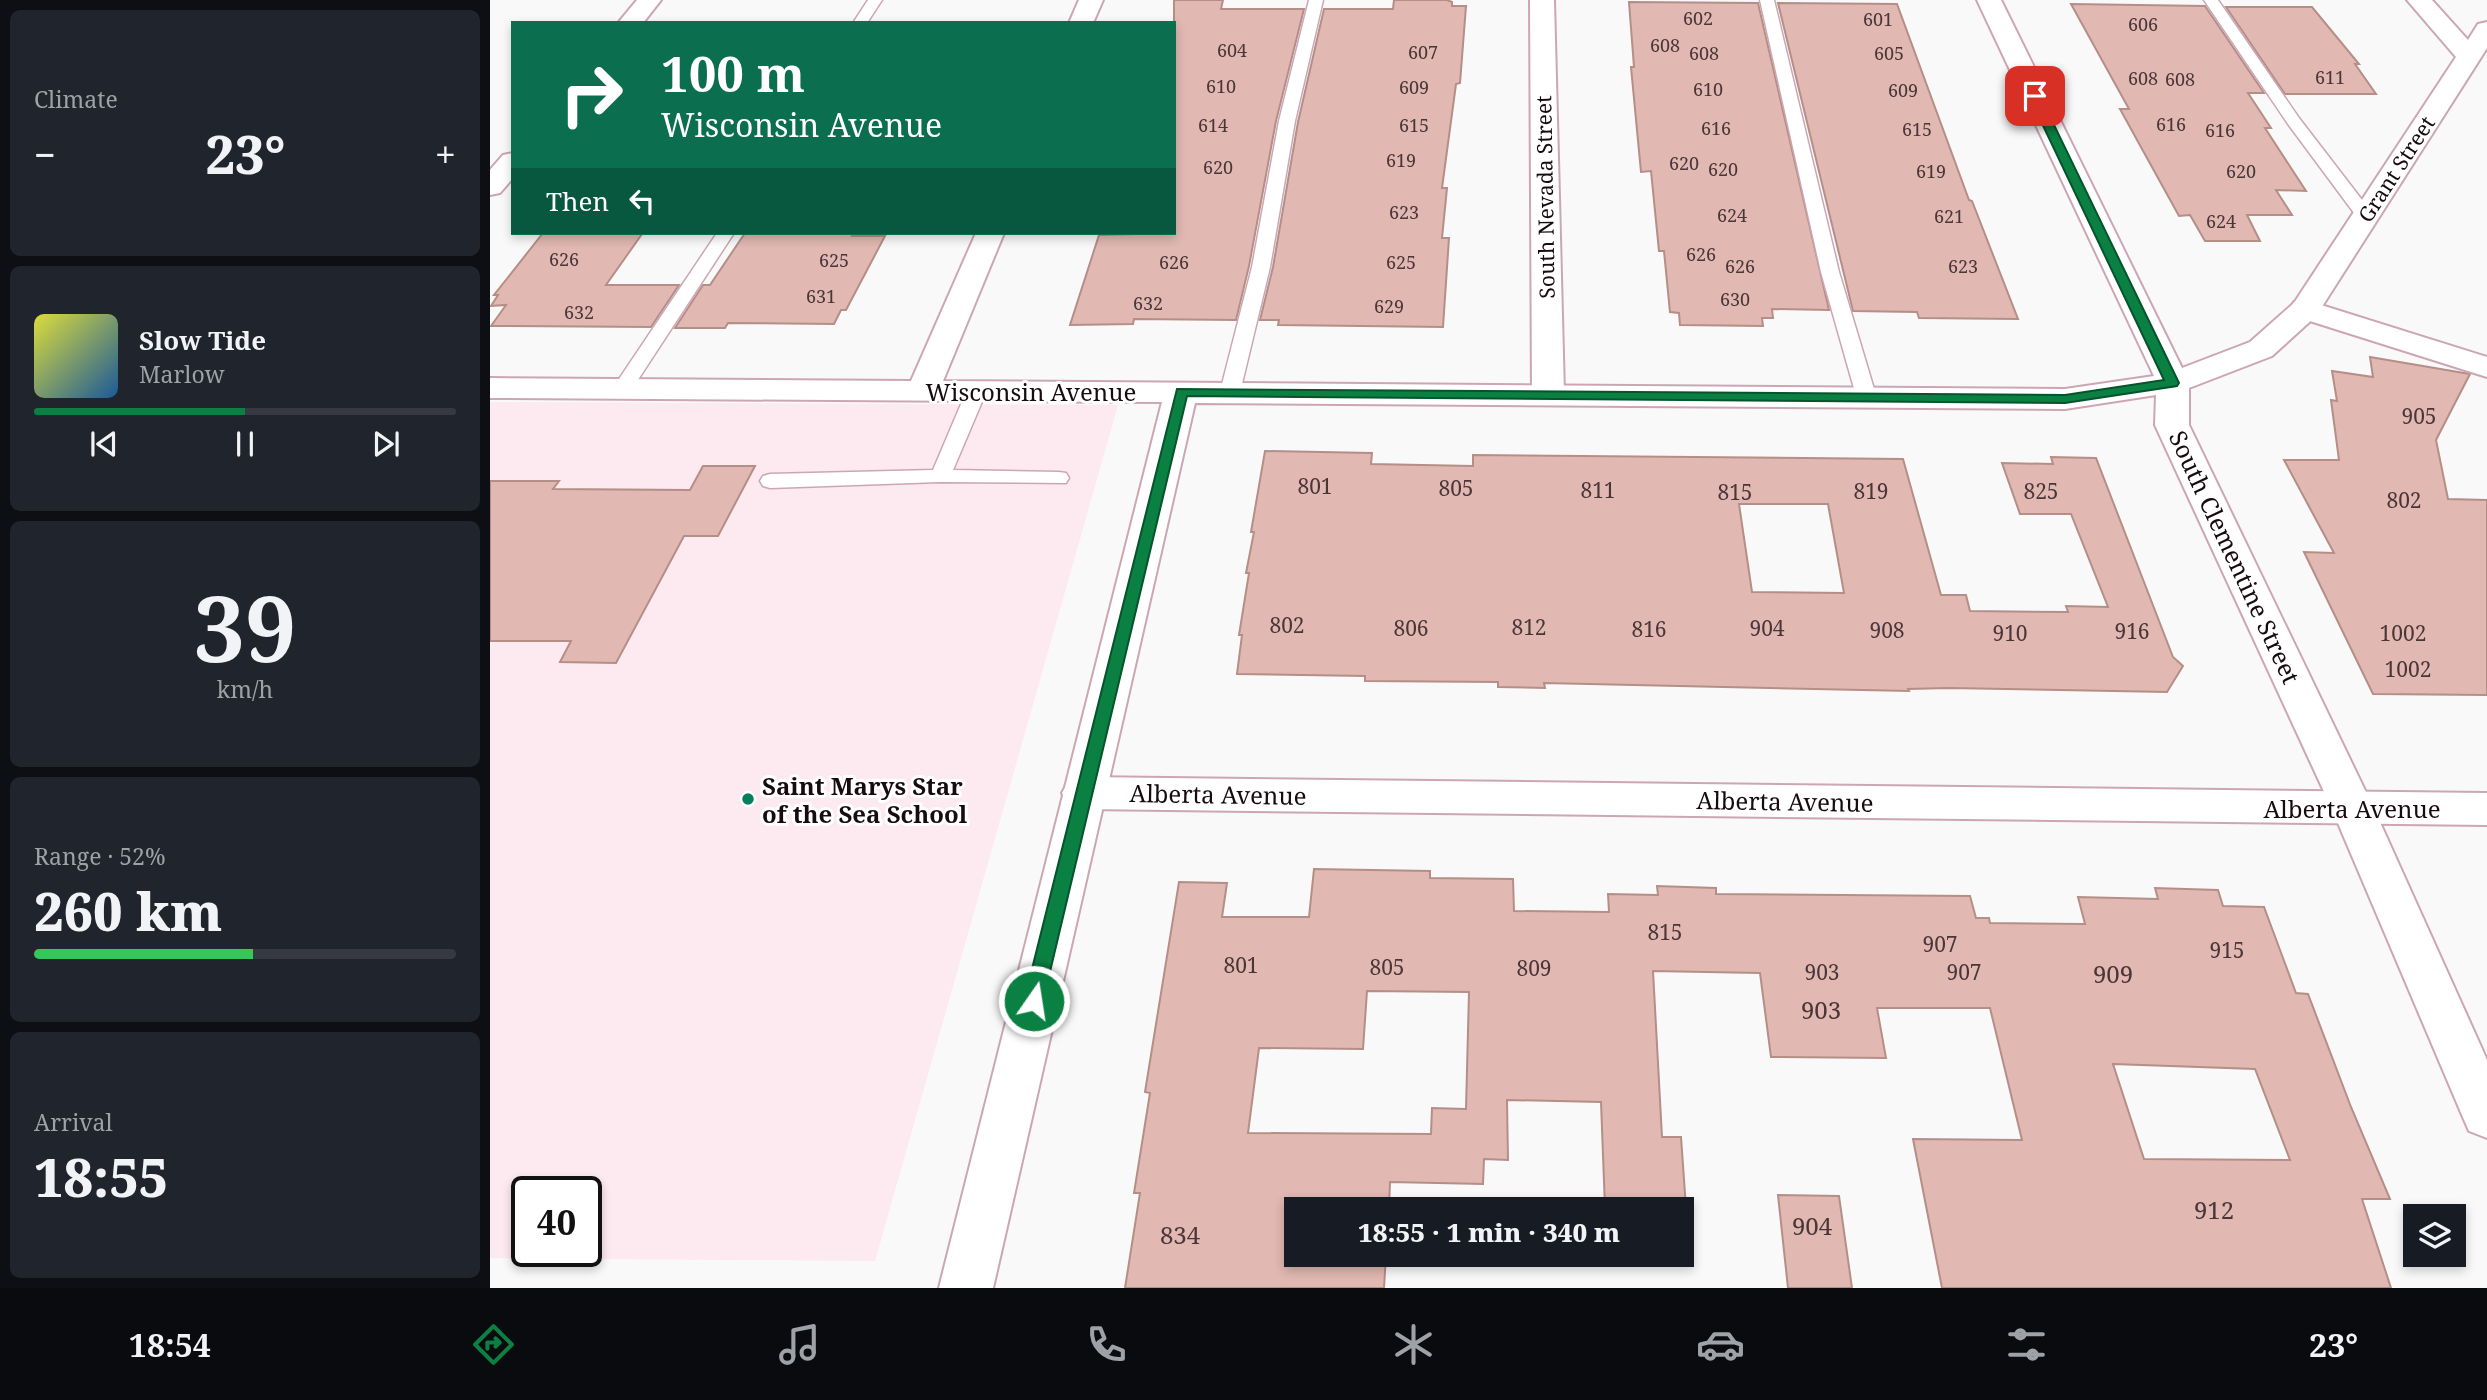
<!DOCTYPE html>
<html lang="en">
<head>
<meta charset="utf-8">
<style>
	body { margin:0; font-family:"Noto Serif",serif; background:#20242c; color:#f1f3f6; height:100vh; display:flex; flex-direction:column; font-size:26px; white-space:nowrap }
	* { box-sizing:border-box; margin:0 }
	p { font-size:23px; color:#9ea1a6 }
	.icon { flex:none; width:38px; height:38px; fill:none; stroke:currentColor; stroke-width:2; stroke-linecap:round; stroke-linejoin:round }
	.map { position:relative; flex:1; overflow:hidden }
	.drawer { display:flex; flex-direction:column; gap:10px; padding:10px; background:#0d0f14; width:490px }
	.drawer>* { flex:none }
	.guide { position:absolute; left:21px; top:21px; width:665px; height:214px; border-radius:0px; box-shadow:0 4px 10px #0003; background:#0b6e4f; color:#fff; overflow:hidden }
	.buttons { position:absolute; left:1913px; top:1204px; display:grid; gap:14px }
	.buttons a { display:grid; place-items:center; width:63px; height:63px; border-radius:0px; background:#171b24; box-shadow:0 4px 10px #0003; font-size:35px }
	.speed { position:absolute; left:21px; top:1176px; display:flex; gap:14px; font-size:35px; font-weight:700; text-align:center }
	.speed>* { display:grid; place-content:center; width:91px; height:91px; border-radius:50%; background:#171b24; box-shadow:0 4px 10px #0003; line-height:1 }
	.speed .limit { border:4px solid #111; border-radius:10px; background:#fff; color:#111 }
	.pin { position:absolute; display:grid; place-items:center; width:60px; height:60px; color:#fff; margin:-30px; border-radius:14px; box-shadow:0 4px 10px #0006 }
	.me { position:absolute; width:77px; margin:-38px; rotate:13deg; stroke-linejoin:round; filter:drop-shadow(0 0 5px #0008) }
	.turn { display:flex; align-items:center; gap:24px; height:147px; padding:0 35px; font-size:32px }
	.turn .icon { width:91px; height:91px; stroke-width:2.5 }
	.turn b { display:block; font-size:49px; line-height:60px }
	.then { display:flex; align-items:center; height:66px; padding:0 35px; background:#0003; gap:14px; font-size:26px }
	.big { font-size:52px; font-weight:800; line-height:1.1 }
	.drawer .card { flex:1; display:flex; flex-direction:column; justify-content:center; gap:10px; min-width:0; padding:0 24px; border-radius:10px; background:#20242c }
	.drawer .dial { align-items:center; gap:0 }
	.dial b { font-size:91px; line-height:1 }
	.song { display:flex; align-items:center; gap:21px }
	.cover { width:84px; height:84px; border-radius:10px; background:linear-gradient(135deg,hsl(60 70% 55%),hsl(210 70% 35%)) }
	.played { height:7px; border-radius:4px; background:linear-gradient(90deg,#0b8043 50%,#363941 50%) }
	.keys { display:flex; justify-content:space-around; direction:ltr }
	.heat { display:flex; justify-content:space-between; align-items:center; font-size:38px; direction:ltr }
	.charge { height:10px; border-radius:5px; background:linear-gradient(90deg,#34c759 52%,#363941 0) }
	.trip { position:absolute; left:794px; top:1197px; width:410px; height:70px; border-radius:0px; background:#171b24; box-shadow:0 4px 10px #0003; font-weight:800; line-height:70px; text-align:center }
	.dock { display:flex; height:112px; justify-content:space-around; align-items:center; background:#090b0e; color:#9ea1a6 }
	.dock .icon { width:49px; height:49px }
	.dock .selected { color:#0b8043 }
	.dock b { font-size:32px; color:#f1f3f6 }
	main { display:flex; flex:1; min-height:0 }
	.map>svg:first-child { display:block }
	.built { fill:#fde9f0; fill-rule:evenodd }
	.building { fill:#e1b8b2; stroke:#b48e87; stroke-width:2; fill-rule:evenodd }
	.lines { fill:none; stroke-linecap:round; stroke-linejoin:round }
	.lane-casing { stroke:#cca6b4; stroke-width:3 }
	.street-casing { stroke:#cca6b4; stroke-width:4 }
	.secondary-casing { stroke:#cca6b4; stroke-width:4 }
	.lane { fill:#fff; fill-rule:evenodd }
	.street { fill:#fff; fill-rule:evenodd }
	.secondary { fill:#fff; fill-rule:evenodd }
	.route { fill:#0b8043; stroke:#07532c; stroke-width:2 }
	.poi-dot { fill:#077f5d; stroke:#fff; stroke-width:2.5 }
	.labels { text-anchor:middle; dominant-baseline:central; stroke-width:6; stroke-linejoin:round; paint-order:stroke }
	.far-number-label { font-size:18px; fill:#4a3638 }
	.far-street-label { font-size:21px; fill:#170b10; stroke:#fff }
	.number-label { font-size:21px; fill:#4a3638 }
	.street-label { font-size:24px; fill:#170b10; stroke:#fff }
	.poi-label { font-size:24px; font-weight:bold; fill:#170b10; stroke:#fff; text-anchor:start }
	.near-number-label { font-size:24px; fill:#4a3638 }
</style>
</head>
<body>
<main>
<section class="drawer">
<div class="card"><p>Climate</p>
<div class="heat"><a>−</a><b class="big">23°</b><a>+</a></div>
</div>
<div class="card">
<div class="song"><i class="cover"></i><div><b>Slow Tide</b><p>Marlow</p></div></div>
<div class="played"></div>
<div class="keys"><svg class="icon" aria-label="previous" viewBox="0 0 24 24"><path d="M18 5L8 12l10 7zM5 5v14"/></svg><svg class="icon" aria-label="pause" viewBox="0 0 24 24"><path d="M8 5v14M16 5v14"/></svg><svg class="icon" aria-label="next" viewBox="0 0 24 24"><path d="M6 5l10 7-10 7zM19 5v14"/></svg></div>
</div>
<div class="card dial"><b>39</b><p>km/h</p></div>
<div class="card"><p>Range · 52%</p><b class="big">260 km</b><div class="charge"></div></div>
<div class="card"><p>Arrival</p><b class="big">18:55</b></div>
</section>
<div class="map">
<svg width="1997" height="1288" viewBox="0 0 1997 1288">
	<rect width="100%" height="100%" fill="#f9f9f9"/>
	<path class="built" d="M0,402L628,405L385,1261L0,1258ZM37,1192H96V1251H37Z"/>
	<g class="building">
		<path d="M684,0H733L731,9H814L786,121L759,266L746,320L644,319L643,324L580,325L609,235L684,233Z"/>
		<path d="M904,0H957L962,2V6H976L970,83L966,84L952,188H957L952,238H959L953,327L788,325L789,320H770L783,267L808,122L834,9H903Z"/>
		<path d="M1139,2L1268,3L1339,310L1282,309L1283,318H1272L1273,326L1190,325L1189,313L1180,312L1174,251H1169L1161,171L1151,172L1141,67H1144Z"/>
		<path d="M1288,3L1407,4L1479,200L1482,201L1528,319L1429,318L1427,312L1363,311Z"/>
		<path d="M1581,4L1715,6L1774,93H1758L1781,128H1775L1816,191L1786,190L1802,215H1757L1770,241H1715L1700,215L1689,216L1652,149L1630,109H1639Z"/>
		<path d="M1736,7H1822L1869,64H1865L1886,94H1795Z"/>
		<path d="M53,233L152,234L116,285H189L161,327L1,326L16,305L1,306L8,295H4Z"/>
		<path d="M255,233H364L362,236H395L356,310H351L344,324L238,323L235,328H185L213,285H220Z"/>
		<path d="M1880,357L1980,374L1946,440L1958,499L1997,500V695L1883,694L1814,552L1844,553L1794,460H1849L1841,400L1847,401L1842,371L1883,377Z"/>
		<path d="M775,451L882,453L881,464L983,466V455L1413,459L1451,595H1476L1480,611L1578,612L1576,606L1618,607L1581,514H1530L1512,463L1563,464L1561,457L1606,458L1683,657L1693,666L1677,692L1459,688L1418,689L1419,691L1054,683L1055,688L1008,687V682L875,681V676L747,674L752,635H749L759,573H756L764,532H761ZM1249,504H1338L1354,593L1262,592Z"/>
		<path d="M213,466H265L228,536H194L126,663L70,662L81,641H0V481H69L63,489L200,490Z"/>
		<path d="M824,869L940,871V878L1023,879L1024,911L1119,912L1118,894L1168,895L1167,886L1226,888V894L1480,896L1486,918H1499L1500,923L1595,924L1588,897L1668,899L1665,888L1728,890L1733,906L1774,907L1806,993L1818,994L1861,1107L1900,1199H1872L1901,1288H1452L1423,1139L1532,1140L1500,1008H1387L1396,1058L1281,1057L1270,973L1163,971L1172,1137H1191L1196,1208H1115L1111,1102L1017,1100L1018,1160L994,1159L993,1184L900,1182L899,1209H807V1255H896L894,1288H635L650,1193H644L660,1093L655,1092L689,882L737,883L732,917H819ZM877,991L979,992L976,1109L942,1108L941,1134L758,1133L769,1048L873,1049ZM1623,1064L1765,1069L1800,1160L1654,1159Z"/>
		<path d="M1288,1195L1349,1196L1362,1288H1298Z"/>
	</g>
	<g class="lines">
		<g class="lane-casing">
			<g id="lane">
				<path d="M378,0H392L377,23H363Z"/>
				<path d="M819,0H833L805,121L780,267L750,392L740,398L730,392L762,267L789,121Z"/>
				<path d="M1270,0H1284L1349,272L1387,399L1384,403H1370L1367,399L1331,272Z"/>
				<path d="M1714,0H1728L1809,118L1882,213L1884,217L1882,221H1870L1798,124Z"/>
				<path d="M227,233H244L140,392H126L123,388Z"/>
				<path d="M487,384L497,390L463,470L569,472L576,473L579,478L576,483L450,482L280,488L273,486L270,481L273,476L280,474L443,470L477,390Z"/>
			</g>
		</g>
		<g class="street-casing">
			<g id="street">
				<path d="M147,0H171L153,23H128Z"/>
				<path d="M1040,0H1064L1074,394L1070,401L1058,404L1046,401L1042,394Z"/>
				<path d="M23,153V178L10,193L0,195V170L13,155Z"/>
				<path d="M1815,300L1997,357V377L1804,316L1800,309L1804,302Z"/>
				<path d="M593,777L1997,793V825L593,809L578,804L572,793L578,782Z"/>
			</g>
		</g>
		<g class="secondary-casing">
			<g id="secondary">
				<path d="M589,0H613L603,23H579Z"/>
				<path d="M1487,0H1511L1692,368L1760,342L1804,303L1966,57L1917,0H1942L1978,40L1988,24L1997,22V48L1826,316L1782,356L1699,388V425L1884,809L1997,1060V1138L1979,1131L1972,1115L1842,809L1665,425L1666,395L1575,409L705,403L503,1288H449L672,402L0,398V378L421,381L486,233H514L453,381L1575,389L1664,376Z"/>
			</g>
		</g>
		<use href="#lane" class="lane"/>
		<use href="#street" class="street"/>
		<use href="#secondary" class="secondary"/>
	</g>
	<path class="route" d="M1541,93L1550,96L1689,383L1687,386L1575,403L697,396L553,1001L551,1007L544,1010L537,1007L534,1001L687,389L1575,395L1674,380L1539,96Z"/>
	<circle class="poi-dot" cx="258" cy="799" r="7"/>
	<g class="labels">
		<g class="far-number-label">
			<text x="1208" y="18">602</text>
			<text x="1388" y="19">601</text>
			<text x="1653" y="24">606</text>
			<text x="1175" y="45">608</text>
			<text x="742" y="50">604</text>
			<text x="933" y="52">607</text>
			<text x="1214" y="53">608</text>
			<text x="1399" y="53">605</text>
			<text x="1840" y="77">611</text>
			<text x="1653" y="78">608</text>
			<text x="1690" y="79">608</text>
			<text x="731" y="86">610</text>
			<text x="924" y="87">609</text>
			<text x="1218" y="89">610</text>
			<text x="1413" y="90">609</text>
			<text x="1681" y="124">616</text>
			<text x="723" y="125">614</text>
			<text x="924" y="125">615</text>
			<text x="1226" y="128">616</text>
			<text x="1427" y="129">615</text>
			<text x="1730" y="130">616</text>
			<text x="911" y="160">619</text>
			<text x="1194" y="163">620</text>
			<text x="728" y="167">620</text>
			<text x="1233" y="169">620</text>
			<text x="1441" y="171">619</text>
			<text x="1751" y="171">620</text>
			<text x="914" y="212">623</text>
			<text x="1242" y="215">624</text>
			<text x="1459" y="216">621</text>
			<text x="1731" y="221">624</text>
			<text x="1211" y="254">626</text>
			<text x="74" y="259">626</text>
			<text x="344" y="260">625</text>
			<text x="684" y="262">626</text>
			<text x="911" y="262">625</text>
			<text x="1250" y="266">626</text>
			<text x="1473" y="266">623</text>
			<text x="331" y="296">631</text>
			<text x="1245" y="299">630</text>
			<text x="658" y="303">632</text>
			<text x="899" y="306">629</text>
			<text x="89" y="312">632</text>
		</g>
		<g class="far-street-label">
			<text transform="translate(1906 169) rotate(-57)">Grant Street</text>
			<text transform="translate(1055 197) rotate(-91)">South Nevada Street</text>
		</g>
		<g class="number-label">
			<text x="1929" y="416">905</text>
			<text x="825" y="486">801</text>
			<text x="966" y="488">805</text>
			<text x="1108" y="490">811</text>
			<text x="1381" y="491">819</text>
			<text x="1551" y="491">825</text>
			<text x="1245" y="492">815</text>
			<text x="1914" y="500">802</text>
			<text x="797" y="625">802</text>
			<text x="1039" y="627">812</text>
			<text x="921" y="628">806</text>
			<text x="1277" y="628">904</text>
			<text x="1159" y="629">816</text>
			<text x="1397" y="630">908</text>
			<text x="1642" y="631">916</text>
			<text x="1520" y="633">910</text>
			<text x="1913" y="633">1002</text>
			<text x="1918" y="669">1002</text>
			<text x="1175" y="932">815</text>
			<text x="1450" y="944">907</text>
			<text x="1737" y="950">915</text>
			<text x="751" y="965">801</text>
			<text x="897" y="967">805</text>
			<text x="1044" y="968">809</text>
			<text x="1332" y="972">903</text>
			<text x="1474" y="972">907</text>
		</g>
		<g class="street-label">
			<text x="541" y="391">Wisconsin Avenue</text>
			<text transform="translate(1745 557) rotate(65)">South Clementine Street</text>
			<text transform="translate(728 794) rotate(1)">Alberta Avenue</text>
			<text transform="translate(1295 801) rotate(1)">Alberta Avenue</text>
			<text x="1862" y="808">Alberta Avenue</text>
		</g>
		<g class="poi-label">
			<text x="272" y="785">Saint Marys Star<tspan x="272" dy="28">of the Sea School</tspan></text>
		</g>
		<g class="near-number-label">
			<text x="1623" y="973">909</text>
			<text x="1331" y="1009">903</text>
			<text x="1724" y="1209">912</text>
			<text x="1322" y="1225">904</text>
			<text x="690" y="1234">834</text>
		</g>
	</g>
</svg>
<div class="buttons">
<a><svg class="icon" aria-label="layers" viewBox="0 0 24 24"><path d="M12 4l9 5-9 5-9-5zM3 14l9 5 9-5"/></svg></a>
</div>
<div class="speed"><div class="limit">40</div></div>
<div class="pin" style="left:1545px;top:96px;background:#d93025"><svg class="icon" aria-label="arrive" viewBox="0 0 24 24"><path d="M6 21V4h12l-3 4 3 4H6"/></svg></div>
<svg class="me" style="left:544px;top:1001px" viewBox="-20 -20 40 40"><circle r="17" fill="#0b8043" stroke="#fff" stroke-width="3"/><path d="M0-11L8 9 0 5-8 9z" fill="#fff"/></svg>
<div class="trip">18:55 · 1 min · 340 m</div>
<div class="guide">
<div class="turn"><svg class="icon" aria-label="right" viewBox="0 0 24 24"><path d="M7 20v-9h11M14 6l5 5-5 5"/></svg><div><b>100 m</b>Wisconsin Avenue</div></div>
<div class="then">Then<svg class="icon" aria-label="left" viewBox="0 0 24 24"><path d="M17 20v-9H6M10 6l-5 5 5 5"/></svg></div>
</div>
</div>
</main>
<nav class="dock">
<b>18:54</b>
<svg class="icon selected" aria-label="directions" viewBox="0 0 24 24"><path d="M12 3l9 9-9 9-9-9zM9 14v-3h6M13 9l2 2-2 2"/></svg>
<svg class="icon" aria-label="music" viewBox="0 0 24 24"><path d="M9 18V5l10-2v13"/><circle cx="6" cy="18" r="3"/><circle cx="16" cy="16" r="3"/></svg>
<svg class="icon" aria-label="phone" viewBox="0 0 24 24"><path d="M5 4h4l2 5-3 2q2 4 5 5l2-3 5 2v4C11 20 4 13 5 4z"/></svg>
<svg class="icon" aria-label="climate" viewBox="0 0 24 24"><path d="M12 3v18M4 7l16 10M4 17L20 7"/></svg>
<svg class="icon" aria-label="car" viewBox="0 0 24 24"><path d="M5 17H2v-5l4-1 3-4h7l3 4 3 1v5h-3M9 17h6M6 11h13"/><circle cx="7" cy="17" r="2"/><circle cx="17" cy="17" r="2"/></svg>
<svg class="icon" aria-label="filters" viewBox="0 0 24 24"><path d="M4 7h16M4 17h16"/><circle cx="9" cy="7" r="2"/><circle cx="15" cy="17" r="2"/></svg>
<b>23°</b>
</nav>
</body>
</html>
